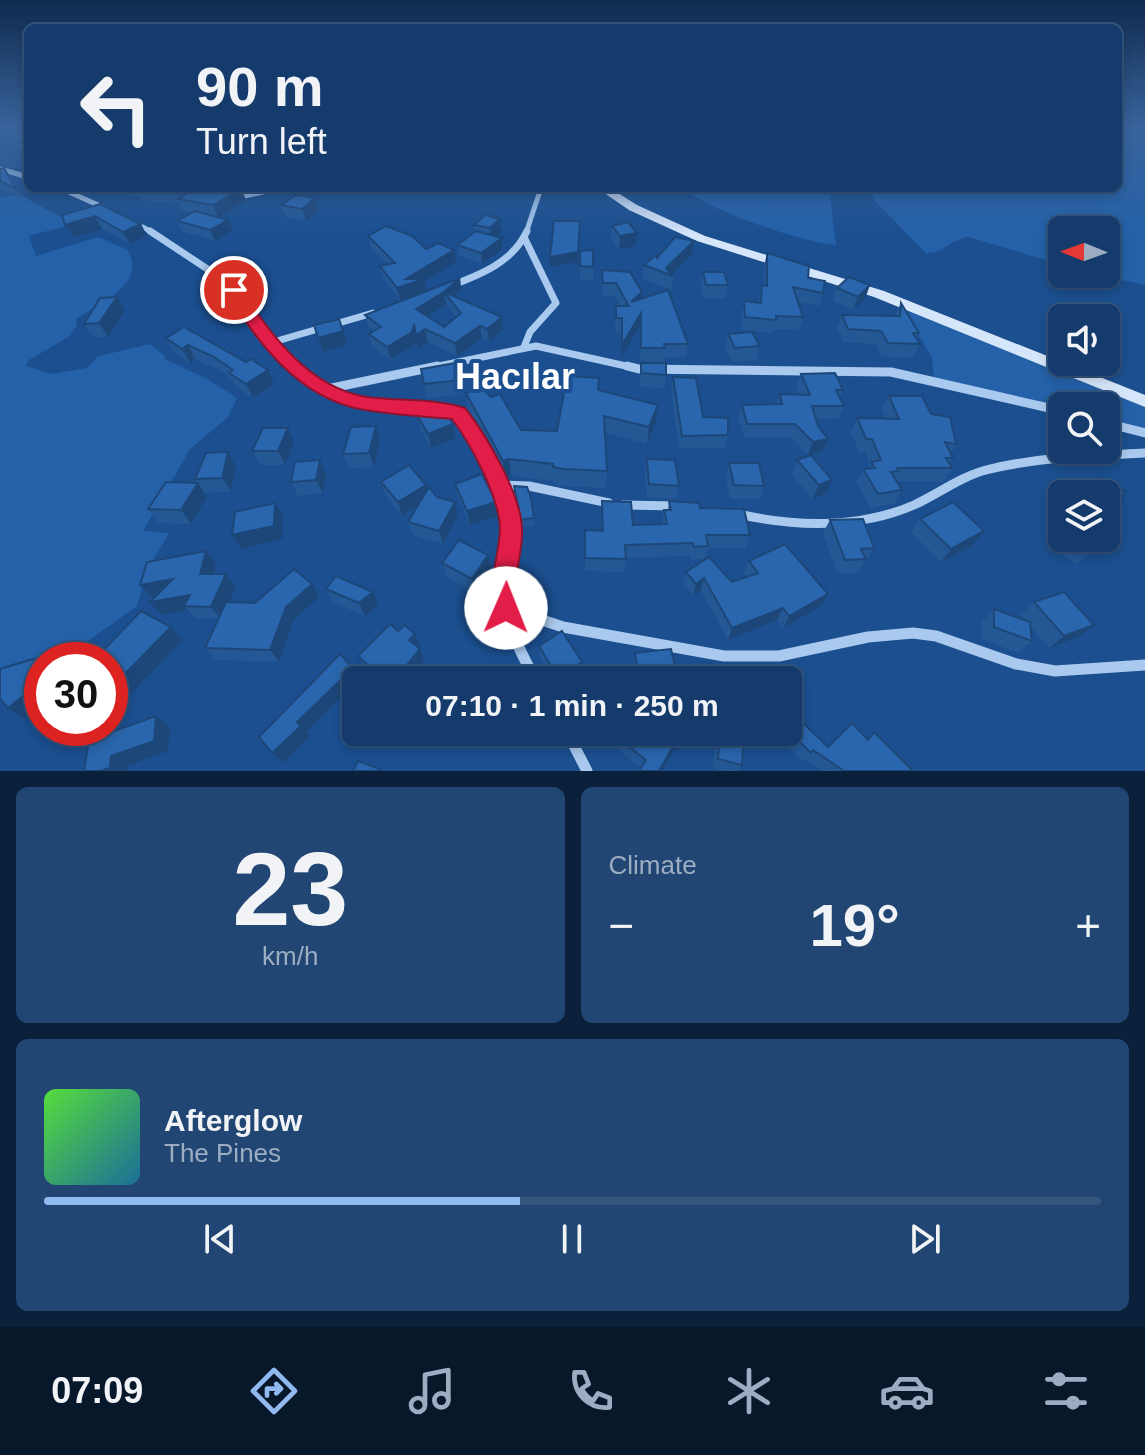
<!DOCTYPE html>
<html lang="en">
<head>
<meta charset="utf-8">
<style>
	body { margin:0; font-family:Helvetica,sans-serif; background:#214673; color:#f1f3f6; height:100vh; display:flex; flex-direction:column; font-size:30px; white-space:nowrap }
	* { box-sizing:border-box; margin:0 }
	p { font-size:26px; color:#9dadc1 }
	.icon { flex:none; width:44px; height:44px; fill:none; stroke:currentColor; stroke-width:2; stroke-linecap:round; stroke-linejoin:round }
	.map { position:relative; height:771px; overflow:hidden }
	.panel { display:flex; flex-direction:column; gap:16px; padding:16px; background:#0b203b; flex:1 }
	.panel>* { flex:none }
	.guide { position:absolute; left:24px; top:24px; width:1098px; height:168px; border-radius:12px; box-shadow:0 4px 12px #0003,0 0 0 2px #33557e; background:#143b6b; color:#f1f3f6; overflow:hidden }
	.needle { width:52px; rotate:271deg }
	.tools { position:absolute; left:1048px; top:216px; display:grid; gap:16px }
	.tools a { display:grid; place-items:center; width:72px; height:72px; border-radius:12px; background:#143b6b; box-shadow:0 4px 12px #0003,0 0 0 2px #33557e; font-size:40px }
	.speed { position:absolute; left:24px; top:642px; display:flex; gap:16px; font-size:40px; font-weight:700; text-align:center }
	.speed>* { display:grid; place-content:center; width:104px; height:104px; border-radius:50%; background:#143b6b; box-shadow:0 4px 12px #0003,0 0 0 2px #33557e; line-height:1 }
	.speed .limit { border:12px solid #d22; background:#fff; color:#111 }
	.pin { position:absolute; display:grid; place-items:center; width:68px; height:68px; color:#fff; margin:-34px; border:4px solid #fff; border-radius:50%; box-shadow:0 2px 8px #0007 }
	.me { position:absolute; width:88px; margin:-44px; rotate:1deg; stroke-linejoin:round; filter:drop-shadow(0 0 6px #0008) }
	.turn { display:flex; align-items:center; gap:28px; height:168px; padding:0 40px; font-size:36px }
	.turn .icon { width:104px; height:104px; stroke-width:2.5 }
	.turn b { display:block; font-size:56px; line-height:68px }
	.big { font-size:60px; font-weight:800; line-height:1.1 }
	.panel .widget { flex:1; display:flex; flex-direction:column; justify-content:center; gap:12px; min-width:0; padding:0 28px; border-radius:12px; background:#214673 }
	.panel .dial { align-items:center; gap:0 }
	.dial b { font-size:104px; line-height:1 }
	.song { display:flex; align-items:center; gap:24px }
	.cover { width:96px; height:96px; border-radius:12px; background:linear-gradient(135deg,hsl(110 70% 55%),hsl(200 70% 35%)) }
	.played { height:8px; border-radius:4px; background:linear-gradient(90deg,#90b9f0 45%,#33557e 45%) }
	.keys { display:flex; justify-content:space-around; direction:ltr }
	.heat { display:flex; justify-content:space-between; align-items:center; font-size:44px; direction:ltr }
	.panel .tiles { flex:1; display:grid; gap:16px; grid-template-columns:1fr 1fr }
	.widget:last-child { grid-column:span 2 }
	.trip { position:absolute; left:342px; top:666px; width:460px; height:80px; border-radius:12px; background:#143b6b; box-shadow:0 4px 12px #0003,0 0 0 2px #33557e; font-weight:800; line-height:80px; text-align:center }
	.tab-bar { display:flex; height:128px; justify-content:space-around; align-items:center; background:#08182b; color:#9dadc1 }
	.tab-bar .icon { width:56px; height:56px }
	.tab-bar .current { color:#90b9f0 }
	.tab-bar b { font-size:36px; color:#f1f3f6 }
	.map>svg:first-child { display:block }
	.green { fill:#2461a8 }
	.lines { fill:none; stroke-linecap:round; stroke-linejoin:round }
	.street-far3 { stroke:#a9c9ee; stroke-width:5 }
	.street-far2 { stroke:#a9c9ee; stroke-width:7 }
	.street-far1 { stroke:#a9c9ee; stroke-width:9 }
	.street { stroke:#a9c9ee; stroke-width:11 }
	.secondary { fill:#d6e6fa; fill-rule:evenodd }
	.wall { fill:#245895; fill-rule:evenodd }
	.shaded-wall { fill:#1d4779 }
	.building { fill:#2a66ad; stroke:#1d4779; stroke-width:2; fill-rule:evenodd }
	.route { fill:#e11d48; stroke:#92132f; stroke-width:2 }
	.labels { text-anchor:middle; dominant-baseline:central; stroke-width:8; stroke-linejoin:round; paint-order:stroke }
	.district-label { font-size:36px; font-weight:bold; fill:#fff; stroke:#1b4f8f }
</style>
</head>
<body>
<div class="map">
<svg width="1145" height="771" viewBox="0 0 1145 771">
	<rect width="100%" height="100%" fill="#1b4f8f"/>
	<g class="green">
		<path d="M1118,127H1145V285L1092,274H1106V230H1062V265L969,237C952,238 943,254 926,253L876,202L866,188H1118Z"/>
		<path d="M683,188H829L836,245C799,242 711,211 683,188Z"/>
		<path d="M20,195L74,224L29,236L36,256L98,237L127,250C149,282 99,304 76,319L77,325L70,336L29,360L26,366L51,374L86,368L99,356L150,344L166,357L165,359L207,379L237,398L228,417L190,449L143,531L169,533L149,567L137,606L88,641L0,668V197Z"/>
		<path d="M916,308L1145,401V433L1106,423V406H1062V411L934,379L932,357L906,315Z"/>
	</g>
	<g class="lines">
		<g class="street-far3">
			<path d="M0,169L28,177"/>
			<path d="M60,188L107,209"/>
			<path d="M71,190L134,189"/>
			<path d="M235,198L281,188"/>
			<path d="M133,222L154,233"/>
			<path d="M526,233L541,188"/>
		</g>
		<g class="street-far2">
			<path d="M150,231L224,280L270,343L298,368"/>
			<path d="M524,237L556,303L530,332L524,347"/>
			<path d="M450,286C480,275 513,262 527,231"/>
			<path d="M270,343L373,313"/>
			<path d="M429,368L536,346L635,368"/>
		</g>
		<g class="street-far1">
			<path d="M296,366C342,409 398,406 458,412C483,449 515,498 510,544"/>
			<path d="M627,366L639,369L891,372L1062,411"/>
			<path d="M327,389L438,366"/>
			<path d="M1106,423L1145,433"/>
			<path d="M497,485L529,486L609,503"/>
			<path d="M623,505L677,506"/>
			<path d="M738,514C795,527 859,529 914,505C938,494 960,477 986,470C1037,457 1092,456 1145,453"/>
		</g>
		<g class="street">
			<path d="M511,542C502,604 504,625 536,680"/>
			<path d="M506,608L563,627L724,656H779L868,637L913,633L936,636L1016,664L1055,671L1145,665"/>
			<path d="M567,732L587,771"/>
		</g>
		<path class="secondary" d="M597,188H610L637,205L705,236L884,291L1145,395V407L874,297L697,241L629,210Z"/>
	</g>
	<g class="wall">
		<path d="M28,130V152L17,148L11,137Z"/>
		<path d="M4,168L23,199L0,189V169Z"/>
		<path d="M124,188H254L242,190L246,201L218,217L228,220L233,230L215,241L182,231L177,221L192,212L183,211L179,203L142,201L139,196H128Z"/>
		<path d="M315,198L319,211L306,221L286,217L281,205Z"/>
		<path d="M100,204L141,224L147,236L130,244L102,229L73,237Z"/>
		<path d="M474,225L502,232L496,237L502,238V249L482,264L459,256L457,245L474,232Z"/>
		<path d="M612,226L637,233L636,246L619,249L611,239Z"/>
		<path d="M368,236L426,249L456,262L425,281L400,300L383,278L380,266L388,265L371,248Z"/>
		<path d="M593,250V280L580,279V251Z"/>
		<path d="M767,253L808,278L823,293L819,306L798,302L803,317L799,330L774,329L772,333L742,330L741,314L744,301L758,303L762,285H764V266Z"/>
		<path d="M692,255L672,275L673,276L672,290L643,279L644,265Z"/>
		<path d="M602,270L642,299L688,344L686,357L663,358V362L640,361V326L621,358V332L615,331L616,306H621L615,296H603Z"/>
		<path d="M703,272L728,285L725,298H703L700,285Z"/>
		<path d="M460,278L461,290L455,296L502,317L503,329L489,341L482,338L457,356L428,342L418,348L416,337L415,345L390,359L372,347L369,334L374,331L369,327L365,315ZM446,304L456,317L444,327L427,316Z"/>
		<path d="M837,288L865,299L853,310L833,301Z"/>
		<path d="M901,303L919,333L916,338L920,344L913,357H882L875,344L843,342L837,328L842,315L895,316Z"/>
		<path d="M125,310L108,337H94L84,324Z"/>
		<path d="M184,327L274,384L253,398L236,387L232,379L221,371L195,359L190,363L174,352L166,338Z"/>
		<path d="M728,334L760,346L756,360L732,362L725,348Z"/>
		<path d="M641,363L666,375L664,388L640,387Z"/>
		<path d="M421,369L461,380L463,394L427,398Z"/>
		<path d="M801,374L843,390L840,398L844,406L838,419H816L822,452L808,455L790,437H744L738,418L742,405L776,404L780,394L800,395L796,387Z"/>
		<path d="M673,377L703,417L728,435L725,448H679L671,390Z"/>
		<path d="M598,390L656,422L647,444L605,433L607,471L606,488L564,486L554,484V481L511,476L505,478L468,410L466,393L521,430L557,431Z"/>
		<path d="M889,396L931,414L956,444L951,453L953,458L949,464L952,468L943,482L897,481L902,490L894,504L871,508L856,482L863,469H867L870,464L865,452H859L851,432L857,418L886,419L882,409Z"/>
		<path d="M417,415L453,424L456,438L431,448L420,429Z"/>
		<path d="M380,440L374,467L349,468L343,454Z"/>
		<path d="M294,442L285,465H260L252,451Z"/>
		<path d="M228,452L236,466L231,492L204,493L207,497L191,524L159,523L148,509L197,483L195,479Z"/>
		<path d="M647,459L679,486L676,499L647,497L645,473Z"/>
		<path d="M320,460L326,474L323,493L298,496L291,482Z"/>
		<path d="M797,460L832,480L826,494L812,499L792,474Z"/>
		<path d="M729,463L764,486L760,499H730L726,477Z"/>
		<path d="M1096,477L1106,494H1080Z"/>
		<path d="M381,482L428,489L458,515L443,544L413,535L408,522L417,506L402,516L386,496Z"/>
		<path d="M455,484L496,502L498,516L470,525L458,498Z"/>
		<path d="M514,486L534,518L535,525L522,527Z"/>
		<path d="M602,501L633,525L662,524L664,510H668L669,501L700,508L750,535L746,548H708L705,559L691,560L690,556L626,558L624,572L585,571V530L602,531Z"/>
		<path d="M920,519L973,545L941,562L911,532Z"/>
		<path d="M830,520L874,548L858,573H837L823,533Z"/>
		<path d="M1062,523V538H1101L1098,544L1077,564L1048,547Z"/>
		<path d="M749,561L828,594L821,606L783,628L777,620L728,640L701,590L693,596L683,584L686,572L732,582L747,577L744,574Z"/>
		<path d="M442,563L491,568L474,592L446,576Z"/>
		<path d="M216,564L214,574L236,587L229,602L255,603L319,597L294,620L279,662L216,660L205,648L218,619L196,618L188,610L162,615L155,597H152L140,585Z"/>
		<path d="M326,589L373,592L378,605L365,616L333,602Z"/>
		<path d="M1034,602L1079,637L1049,648L1031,627L1032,641L1018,653L982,639V622L994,609L1025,620L1021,615Z"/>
		<path d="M398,631L415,634L420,646L418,648L424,661L410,680H378L364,667L358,656Z"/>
		<path d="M539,646L582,673L572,680H553L540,658Z"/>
		<path d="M635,653L678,680H635L633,665Z"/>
		<path d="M784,666L792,691L788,698V680H748L747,678L752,669Z"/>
		<path d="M589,732H670L678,738L675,748L641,768L602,736L599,740Z"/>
		<path d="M716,732H744L742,765L738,771H723L713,768Z"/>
		<path d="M790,732L828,747L867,739L913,771H823L806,759L803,762L783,742Z"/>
	</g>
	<g class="shaded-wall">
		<path d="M230,188H254L242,190L246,201L218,217L213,205L232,192Z"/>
		<path d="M315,198L319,211L306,221L302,209Z"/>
		<path d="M95,216L102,229L73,237L65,225Z"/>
		<path d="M500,219L502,232L491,241L490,228Z"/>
		<path d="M228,220L233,230L215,241L210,230Z"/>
		<path d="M141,224L147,236L130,244L123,232Z"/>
		<path d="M580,231L578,262L550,267V257Z"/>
		<path d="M637,233L636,246L619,249L620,236Z"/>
		<path d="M502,238V249L482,264L481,253Z"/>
		<path d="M694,241L692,255L671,276L666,268Z"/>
		<path d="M454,250L456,262L425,281L426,291L400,300L397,288L406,279Z"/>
		<path d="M460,278L461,290L451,300L444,292Z"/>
		<path d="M870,285L865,299L853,310L858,297Z"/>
		<path d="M444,292L446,304L419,322L416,309Z"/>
		<path d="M642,292L641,305L631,302Z"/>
		<path d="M117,297L125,310L108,337L99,323Z"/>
		<path d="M641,313L640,326L621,358L622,345Z"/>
		<path d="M502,317L503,329L489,341L487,329Z"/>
		<path d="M414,324L425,329L428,342L418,348L416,337L415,345L390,359L387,347Z"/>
		<path d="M480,326L482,338L457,356L455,343Z"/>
		<path d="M343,331L347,345L323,352L318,338Z"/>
		<path d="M188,345L195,359L190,363L182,349Z"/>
		<path d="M268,370L274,384L253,398L246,384Z"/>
		<path d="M658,405L656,422L647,444L649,427Z"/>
		<path d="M453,424L456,438L431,448L428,434Z"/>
		<path d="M376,426L380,440L374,467L369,453Z"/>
		<path d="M288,428L294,442L285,465L278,451Z"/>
		<path d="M828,439L822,452L808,455L813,442Z"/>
		<path d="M228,452L236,466L231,492L222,478Z"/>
		<path d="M509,459L511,476L505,478L503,461Z"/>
		<path d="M320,460L326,474L323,493L316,480Z"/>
		<path d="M832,480L826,494L812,499L819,485Z"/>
		<path d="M198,483L207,497L191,524L181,510Z"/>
		<path d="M426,485L430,498L402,516L398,502Z"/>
		<path d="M455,502L458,515L443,544L439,531Z"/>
		<path d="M496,502L498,516L470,525L467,511Z"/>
		<path d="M275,503L283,516L282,539L241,549L232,535Z"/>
		<path d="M984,531L973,545L941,562L951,549Z"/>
		<path d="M206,551L216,564L211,586L200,574Z"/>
		<path d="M488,555L491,568L474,592L472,579Z"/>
		<path d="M226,574L236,587L221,619L211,607Z"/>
		<path d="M704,578L701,590L693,596L696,584Z"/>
		<path d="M173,579L184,591L152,597L140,585Z"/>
		<path d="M312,584L319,597L294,620L279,662L270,650L286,607Z"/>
		<path d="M373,592L378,605L365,616L359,603Z"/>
		<path d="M828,594L821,606L783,628L789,616Z"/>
		<path d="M190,595L184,606L188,610L162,615L150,602Z"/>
		<path d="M783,608L777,620L728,640L732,628Z"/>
		<path d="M1094,625L1079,637L1049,648L1064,636Z"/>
		<path d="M171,627L183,640L110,715V689Z"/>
		<path d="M415,634L420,646L414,652L409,640Z"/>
		<path d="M70,648L83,658V660H67Z"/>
		<path d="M420,649L424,661L410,680H395Z"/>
		<path d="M582,662V673L572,680H558V678Z"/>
		<path d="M353,668L360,679L356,680V683L306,732L310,736L283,763L272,753L297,722Z"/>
		<path d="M42,681V703L24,718L8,708Z"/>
		<path d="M156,716L170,727L168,751L127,766L126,771H100L111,756Z"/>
		<path d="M443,732H450L446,738Z"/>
		<path d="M678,738L675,748L662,771H659Z"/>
	</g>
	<g class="building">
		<path d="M28,130V144L11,139L14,138L11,137Z"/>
		<path d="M4,168L16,189L0,181V169Z"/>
		<path d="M138,188H197L227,192L241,189L213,205L178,199L189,192L136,189Z"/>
		<path d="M296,195L315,198L302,209L281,205Z"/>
		<path d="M100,204L141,224L123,232L95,216L65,225L62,215Z"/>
		<path d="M195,211L228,220L210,230L177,221Z"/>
		<path d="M485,215L500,219L490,228L474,225Z"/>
		<path d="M554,221H580L578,252L550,257Z"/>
		<path d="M628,222L637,233L620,236L612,226Z"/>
		<path d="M386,226L412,236L426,249L438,243L454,250L406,279H424L397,288L380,266L395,263L368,236Z"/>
		<path d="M476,231L502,238L481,253L457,245Z"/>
		<path d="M675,237L694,241L666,268L673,276L644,265L656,255L657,258Z"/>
		<path d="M593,250V267L580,266V251Z"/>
		<path d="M767,253L809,266L808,278L825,281L823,293L793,287L803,317L776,316V320L745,317L744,301L761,303L762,285L767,286Z"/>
		<path d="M602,270L630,272L642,292L631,302L668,290L688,344H664L665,348H641V313L622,345V318H616V306H629L616,283H603Z"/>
		<path d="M703,272H724L728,285H706Z"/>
		<path d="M849,277L870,285L858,297L837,288Z"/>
		<path d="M460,278L444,292L502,317L487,329L480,326L455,343L425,329L416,335L414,324L412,332L387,347L369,334L381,327L365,315ZM444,292L461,313L444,327L416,309Z"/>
		<path d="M117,297L99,323L84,324L100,298Z"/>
		<path d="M901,303L919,333H913L920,344L888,343L881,331L848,329L842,315L900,316Z"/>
		<path d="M339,319L343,331L318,338L314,325Z"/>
		<path d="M184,327L246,362L251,359L268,370L246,384L229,373L233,370L214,357L188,345L182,349L166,338Z"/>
		<path d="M752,332L760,346L735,348L728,334Z"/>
		<path d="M456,363L461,380L424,384L421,369Z"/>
		<path d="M641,363H666V375L641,373Z"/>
		<path d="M835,373L843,390H836L844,406H812L818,426L828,439L813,442L795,424H747L742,405L782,404L780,394L810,395L801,374Z"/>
		<path d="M567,376L599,378L598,390L658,405L649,427L604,416L607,471L564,469L553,467V464L509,459L503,461L466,393L481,387L491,397L500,394L521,430L557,431Z"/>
		<path d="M673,377L696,378L703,417L728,418V435L682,436Z"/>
		<path d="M889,396H922L931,414L950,417L956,444L945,442L953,458H946L952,468H897L898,471L891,472L902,490L878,494L863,469L875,468L871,462L881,460L872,439H866L857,418L899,419Z"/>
		<path d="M442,405L453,424L428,434L417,415Z"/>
		<path d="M376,426L369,453L343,454L351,427Z"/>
		<path d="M263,428H288L278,451H252Z"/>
		<path d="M228,452L222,478L195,479L206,453Z"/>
		<path d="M811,455L832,480L819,485L797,460Z"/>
		<path d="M647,459L675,460L679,486L649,484Z"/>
		<path d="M320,460L316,480L291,482L295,462Z"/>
		<path d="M729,463H759L764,486L734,485Z"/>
		<path d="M409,465L426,485L398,502L381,482Z"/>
		<path d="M482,474L496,502L467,511L455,484Z"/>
		<path d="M1096,477L1125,492L1106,528V494H1086Z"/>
		<path d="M166,482L198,483L181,510L148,509Z"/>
		<path d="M514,486L527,487L531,498L534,518L521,520Z"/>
		<path d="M429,487L437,497L455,502L439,531L408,522Z"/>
		<path d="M602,501L631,502L633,525L667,524L664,510H671L669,501L699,503L700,508L744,509L750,535H706L708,546L694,547L693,543L625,545L626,559L585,558V530L603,531Z"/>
		<path d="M953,502L984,531L951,549L920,519Z"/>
		<path d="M275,503L274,526L232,535L235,512Z"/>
		<path d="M863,519L874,548L861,549L866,559L845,560L830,520Z"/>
		<path d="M1087,538H1101L1098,544Z"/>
		<path d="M459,540L488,555L472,579L442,563Z"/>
		<path d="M785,544L828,594L789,616L783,608L732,628L704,578L696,584L686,572L709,557L732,582L758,573L749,561Z"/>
		<path d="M206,551L200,574H226L211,607L184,606L190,595L150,602L173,579L140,585L147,562Z"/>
		<path d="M294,569L312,584L286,607L270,650L205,648L226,602L255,603Z"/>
		<path d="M336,576L373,592L359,603L326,589Z"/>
		<path d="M1064,592L1094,625L1064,636L1034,602Z"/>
		<path d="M994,609L1030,622L1032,641L994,627Z"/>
		<path d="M141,611L171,627L110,689V660H94Z"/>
		<path d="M390,624L398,631L405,625L415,634L409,640L420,649L395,680H384L358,656Z"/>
		<path d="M562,631L582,662L558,678L539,646Z"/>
		<path d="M70,648L67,660H42V681L8,708L0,698V669Z"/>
		<path d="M671,649L678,680H639L635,653Z"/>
		<path d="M340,654L353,668L297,722L301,726L272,753L259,737Z"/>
		<path d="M784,666L792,691L788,692V680H756L752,669Z"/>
		<path d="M601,672L611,680H596Z"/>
		<path d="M440,673L449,680H435Z"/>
		<path d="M481,673L487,680H473Z"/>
		<path d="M788,701L792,715H788Z"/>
		<path d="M156,716L154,741L111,756L110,768L100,771H84L89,740Z"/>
		<path d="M800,720L828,747L852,723L868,740L874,732L913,771H844L813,750L811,753L790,732Z"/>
		<path d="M610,732H670L678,738L659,771H639L646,760Z"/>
		<path d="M720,732H744L742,765L718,759Z"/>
		<path d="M358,761L380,769L379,771H353Z"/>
	</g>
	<linearGradient id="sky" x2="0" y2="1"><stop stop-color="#0f2b4f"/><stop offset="0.54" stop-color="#39639b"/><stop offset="1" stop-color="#39639b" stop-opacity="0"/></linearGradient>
	<rect width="1145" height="235" fill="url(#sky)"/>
	<path class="route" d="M234,286L239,287C269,332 308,388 367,397C398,401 434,398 465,408C486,434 522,496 522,530C523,546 517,563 517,579C516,592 520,604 514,616L506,619L497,616C484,588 500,557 500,528C499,497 471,444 452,419C422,416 390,415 360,409C298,397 256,342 226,290Z"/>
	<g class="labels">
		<g class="district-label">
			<text x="515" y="376">Hacılar</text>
		</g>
	</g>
</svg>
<div class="tools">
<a><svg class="needle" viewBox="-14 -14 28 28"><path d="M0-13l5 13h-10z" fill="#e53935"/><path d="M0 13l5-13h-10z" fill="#9dadc1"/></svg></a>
<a><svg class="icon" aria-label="sound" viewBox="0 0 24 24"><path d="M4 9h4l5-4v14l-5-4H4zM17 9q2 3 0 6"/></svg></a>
<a><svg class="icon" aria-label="search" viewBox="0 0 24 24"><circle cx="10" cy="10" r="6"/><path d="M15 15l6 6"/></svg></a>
<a><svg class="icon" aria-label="layers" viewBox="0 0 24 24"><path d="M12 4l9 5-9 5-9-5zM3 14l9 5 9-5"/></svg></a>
</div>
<div class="speed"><div class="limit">30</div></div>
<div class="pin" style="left:234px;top:290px;background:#d93025"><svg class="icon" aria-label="arrive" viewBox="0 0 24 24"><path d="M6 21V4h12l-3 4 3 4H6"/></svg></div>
<svg class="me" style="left:506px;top:608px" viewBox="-20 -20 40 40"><circle r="19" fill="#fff"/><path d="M0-13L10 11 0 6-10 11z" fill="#e11d48"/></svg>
<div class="trip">07:10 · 1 min · 250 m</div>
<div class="guide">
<div class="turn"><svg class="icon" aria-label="left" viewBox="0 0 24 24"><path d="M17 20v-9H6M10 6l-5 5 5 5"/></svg><div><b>90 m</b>Turn left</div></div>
</div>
</div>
<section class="panel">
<div class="tiles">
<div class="widget dial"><b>23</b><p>km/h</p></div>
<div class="widget"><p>Climate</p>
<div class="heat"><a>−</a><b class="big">19°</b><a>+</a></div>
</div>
<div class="widget">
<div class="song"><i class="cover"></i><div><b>Afterglow</b><p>The Pines</p></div></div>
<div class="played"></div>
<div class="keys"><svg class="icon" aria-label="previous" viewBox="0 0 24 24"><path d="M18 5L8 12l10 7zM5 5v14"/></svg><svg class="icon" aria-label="pause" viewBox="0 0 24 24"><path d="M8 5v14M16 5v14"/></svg><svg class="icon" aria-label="next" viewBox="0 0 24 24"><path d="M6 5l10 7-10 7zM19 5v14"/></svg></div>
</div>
</div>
</section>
<nav class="tab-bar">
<b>07:09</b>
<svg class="icon current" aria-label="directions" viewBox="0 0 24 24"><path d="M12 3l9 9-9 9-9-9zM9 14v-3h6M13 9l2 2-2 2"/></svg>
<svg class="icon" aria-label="music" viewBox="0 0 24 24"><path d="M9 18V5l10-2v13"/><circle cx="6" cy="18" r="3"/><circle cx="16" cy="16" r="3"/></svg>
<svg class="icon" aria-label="phone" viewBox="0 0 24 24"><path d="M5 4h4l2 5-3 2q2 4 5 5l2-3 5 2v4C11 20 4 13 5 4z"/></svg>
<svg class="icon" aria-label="climate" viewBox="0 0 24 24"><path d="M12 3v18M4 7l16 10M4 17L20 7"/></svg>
<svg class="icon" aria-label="car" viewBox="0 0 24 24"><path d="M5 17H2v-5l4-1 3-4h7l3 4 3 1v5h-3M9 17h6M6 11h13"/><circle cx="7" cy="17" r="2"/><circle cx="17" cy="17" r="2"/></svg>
<svg class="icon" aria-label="filters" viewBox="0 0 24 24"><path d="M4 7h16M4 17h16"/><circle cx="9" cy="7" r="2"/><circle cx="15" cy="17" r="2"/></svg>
</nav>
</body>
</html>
